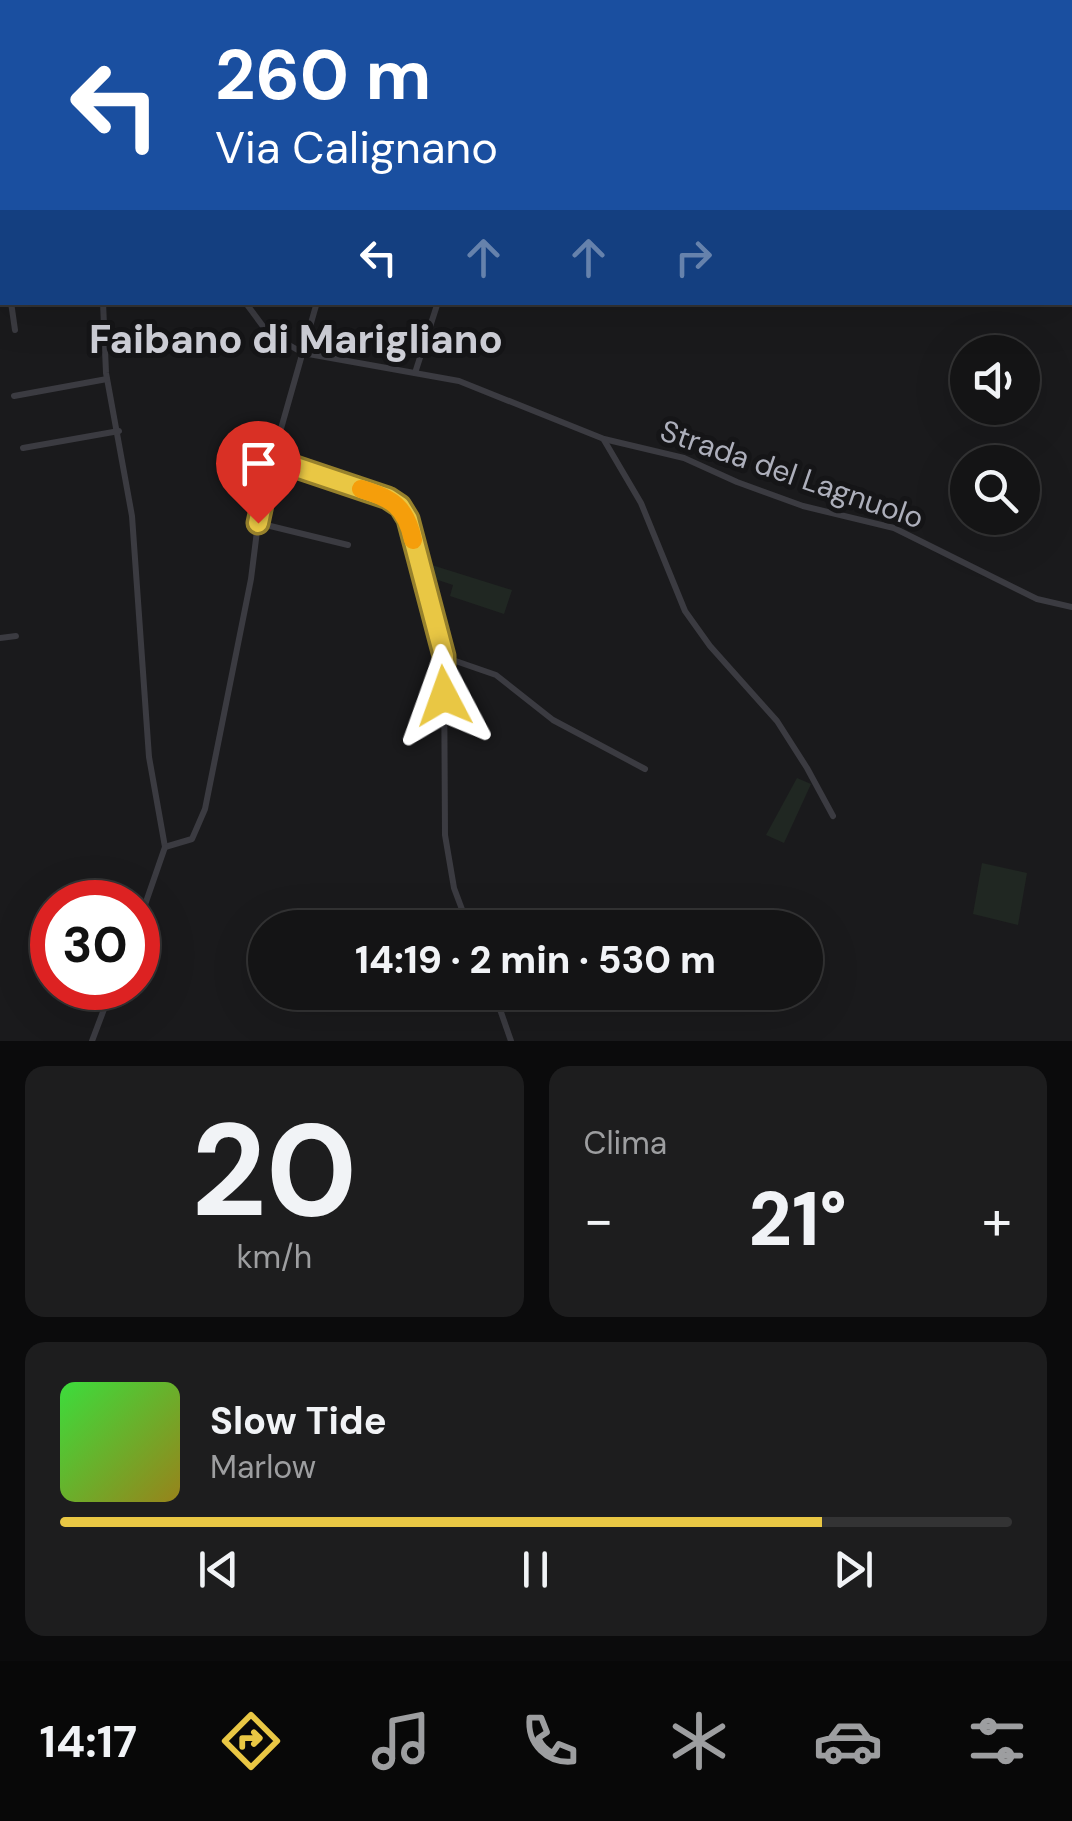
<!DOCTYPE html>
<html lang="it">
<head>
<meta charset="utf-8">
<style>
	body { margin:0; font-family:"DM Sans",sans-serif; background:#1d1d1e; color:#f1f3f6; height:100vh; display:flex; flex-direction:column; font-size:38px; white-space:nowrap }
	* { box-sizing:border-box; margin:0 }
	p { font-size:32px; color:#9d9ea0 }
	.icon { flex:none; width:55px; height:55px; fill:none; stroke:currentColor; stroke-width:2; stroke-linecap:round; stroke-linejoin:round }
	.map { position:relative; height:1041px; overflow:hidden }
	.panel { display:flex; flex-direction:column; gap:25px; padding:25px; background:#0b0b0c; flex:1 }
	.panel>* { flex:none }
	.hud { position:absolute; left:0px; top:0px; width:1072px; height:305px; box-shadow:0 10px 40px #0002,0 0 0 2px #333334; background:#1a4fa0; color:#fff; overflow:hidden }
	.fabs { position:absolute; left:950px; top:335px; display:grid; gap:20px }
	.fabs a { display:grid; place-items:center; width:90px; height:90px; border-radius:50%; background:#141415; box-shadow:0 10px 40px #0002,0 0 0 2px #333334; font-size:50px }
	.speed { position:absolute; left:30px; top:880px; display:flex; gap:20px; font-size:50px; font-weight:700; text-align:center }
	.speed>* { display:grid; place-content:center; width:130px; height:130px; border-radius:50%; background:#141415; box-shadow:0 10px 40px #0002,0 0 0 2px #333334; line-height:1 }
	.speed .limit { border:15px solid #d22; background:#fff; color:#111 }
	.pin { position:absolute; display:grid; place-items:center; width:85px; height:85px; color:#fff; margin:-102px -42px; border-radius:50% 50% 50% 0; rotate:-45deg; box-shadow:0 0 10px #0007 }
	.pin .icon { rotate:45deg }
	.me { position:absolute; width:110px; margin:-55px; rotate:356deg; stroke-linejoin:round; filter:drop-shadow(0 0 8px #0008) }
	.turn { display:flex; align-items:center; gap:35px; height:210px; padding:0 50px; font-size:45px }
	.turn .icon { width:130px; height:130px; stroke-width:2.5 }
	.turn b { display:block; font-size:70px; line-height:85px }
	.lanes { display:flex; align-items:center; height:95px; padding:0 50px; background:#0003; justify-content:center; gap:50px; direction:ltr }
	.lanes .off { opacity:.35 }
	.big { font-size:75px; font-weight:800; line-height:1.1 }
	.panel .card { flex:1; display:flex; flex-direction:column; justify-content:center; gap:15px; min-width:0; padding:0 35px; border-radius:20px; background:#1d1d1e }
	.panel .dial { align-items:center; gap:0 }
	.dial b { font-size:130px; line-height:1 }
	.song { display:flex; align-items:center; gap:30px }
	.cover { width:120px; height:120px; border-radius:15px; background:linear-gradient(135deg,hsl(120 70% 55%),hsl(50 70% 35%)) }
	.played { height:10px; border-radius:5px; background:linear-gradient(90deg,#e9c744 80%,#333334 80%) }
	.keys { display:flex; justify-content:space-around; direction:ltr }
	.heat { display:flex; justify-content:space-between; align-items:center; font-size:55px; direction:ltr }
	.panel .tiles { flex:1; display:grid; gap:25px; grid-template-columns:1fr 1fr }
	.card:last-child { grid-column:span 2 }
	.trip { position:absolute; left:248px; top:910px; width:575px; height:100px; border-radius:50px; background:#141415; box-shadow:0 10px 40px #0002,0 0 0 2px #333334; font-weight:800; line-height:100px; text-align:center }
	.tab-bar { display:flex; height:160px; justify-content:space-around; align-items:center; background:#080808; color:#9d9ea0 }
	.tab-bar .icon { width:70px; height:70px }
	.tab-bar .selected { color:#e9c744 }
	.tab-bar b { font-size:45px; color:#f1f3f6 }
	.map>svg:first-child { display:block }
	.green { fill:#202722 }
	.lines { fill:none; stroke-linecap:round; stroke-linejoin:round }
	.minor { stroke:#3b3b41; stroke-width:6 }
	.major { stroke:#575860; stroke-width:9 }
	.route-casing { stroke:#97812c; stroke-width:25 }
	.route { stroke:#e9c744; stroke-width:18 }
	.slow { stroke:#f59e0b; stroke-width:18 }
	.labels { text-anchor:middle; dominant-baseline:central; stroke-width:10; stroke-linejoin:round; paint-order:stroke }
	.street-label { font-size:30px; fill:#adafbb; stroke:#151517 }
	.district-label { font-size:40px; font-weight:bold; fill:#cecfd7; stroke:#151517 }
</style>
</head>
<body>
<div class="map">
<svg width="1072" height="1041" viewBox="0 0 1072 1041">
	<rect width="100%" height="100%" fill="#1a1a1c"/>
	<g class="green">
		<path d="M419,561L512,590L504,614L450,596L453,585L423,575Z"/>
		<path d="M797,778L811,784L784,843L766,835Z"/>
		<path d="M982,863L1027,873L1018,925L973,914Z"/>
	</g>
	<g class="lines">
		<g class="minor">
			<path d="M298,0L303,2"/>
			<path d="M431,0L438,2"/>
			<path d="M63,2V0"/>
			<path d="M417,2L423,0"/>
			<path d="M1070,215L1072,214"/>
			<path d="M0,280H2"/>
			<path d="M11,302L15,330"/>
			<path d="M103,302L106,373L132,516L149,757L165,847"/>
			<path d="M245,302L268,333L303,353L459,381L604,439L684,458L737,482L803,506L894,528L1037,599L1072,607"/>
			<path d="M415,373L438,302"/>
			<path d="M14,396L107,379"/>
			<path d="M604,440L641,503L685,611L710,646L777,721L807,768L833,816"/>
			<path d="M23,448L119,431"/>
			<path d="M272,459L388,498L400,506L408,519L444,656L445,835L454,888L469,928"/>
			<path d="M258,523L348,545"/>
			<path d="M0,638L16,636"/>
			<path d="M444,657L496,675L553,720L645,769"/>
			<path d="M165,847L192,839L205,809L251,579L261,499L317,302"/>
			<path d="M138,925L165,847"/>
			<path d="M494,992L511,1041"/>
			<path d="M92,1041L112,988"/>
		</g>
		<g class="major">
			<path d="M229,2L231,0"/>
			<path d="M0,221L2,220"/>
		</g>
	</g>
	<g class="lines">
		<g class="route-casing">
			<path id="route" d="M258,523L272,459L388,498L400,506L408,519L444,656V696"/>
		</g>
		<use href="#route" class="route"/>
		<path class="slow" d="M361,489C392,498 406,507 413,540"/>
	</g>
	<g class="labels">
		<g class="street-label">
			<text transform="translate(792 474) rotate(19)">Strada del Lagnuolo</text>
		</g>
		<g class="district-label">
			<text x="296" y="339">Faibano di Marigliano</text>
		</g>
	</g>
</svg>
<div class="fabs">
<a><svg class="icon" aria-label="sound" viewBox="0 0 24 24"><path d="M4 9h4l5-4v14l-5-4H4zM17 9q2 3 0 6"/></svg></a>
<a><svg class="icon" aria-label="search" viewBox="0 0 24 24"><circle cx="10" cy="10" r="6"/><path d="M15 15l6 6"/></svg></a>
</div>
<div class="speed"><div class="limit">30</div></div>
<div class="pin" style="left:258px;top:523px;background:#d93025"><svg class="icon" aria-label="arrive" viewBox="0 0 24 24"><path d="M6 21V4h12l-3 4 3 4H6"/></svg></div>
<svg class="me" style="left:444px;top:696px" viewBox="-20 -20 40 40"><path d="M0-17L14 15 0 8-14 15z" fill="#e9c744" stroke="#fff" stroke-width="4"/></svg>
<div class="trip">14:19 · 2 min · 530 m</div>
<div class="hud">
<div class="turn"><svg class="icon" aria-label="left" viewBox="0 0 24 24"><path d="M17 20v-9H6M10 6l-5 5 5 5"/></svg><div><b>260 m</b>Via Calignano</div></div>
<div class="lanes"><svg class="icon" aria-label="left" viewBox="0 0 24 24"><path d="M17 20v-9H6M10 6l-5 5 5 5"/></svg><svg class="icon off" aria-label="ahead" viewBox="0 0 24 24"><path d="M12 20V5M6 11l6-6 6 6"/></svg><svg class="icon off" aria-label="ahead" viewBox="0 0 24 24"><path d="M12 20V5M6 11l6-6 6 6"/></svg><svg class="icon off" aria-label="right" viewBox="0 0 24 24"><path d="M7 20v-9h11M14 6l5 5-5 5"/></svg></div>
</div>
</div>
<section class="panel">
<div class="tiles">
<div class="card dial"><b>20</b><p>km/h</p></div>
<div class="card"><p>Clima</p>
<div class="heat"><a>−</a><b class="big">21°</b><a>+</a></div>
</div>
<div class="card">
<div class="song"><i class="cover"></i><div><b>Slow Tide</b><p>Marlow</p></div></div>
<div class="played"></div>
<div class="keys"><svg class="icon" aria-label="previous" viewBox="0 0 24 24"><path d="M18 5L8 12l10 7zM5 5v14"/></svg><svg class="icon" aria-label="pause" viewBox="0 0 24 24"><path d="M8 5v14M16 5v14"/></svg><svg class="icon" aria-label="next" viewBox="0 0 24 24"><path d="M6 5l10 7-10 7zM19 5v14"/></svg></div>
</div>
</div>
</section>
<nav class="tab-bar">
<b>14:17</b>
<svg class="icon selected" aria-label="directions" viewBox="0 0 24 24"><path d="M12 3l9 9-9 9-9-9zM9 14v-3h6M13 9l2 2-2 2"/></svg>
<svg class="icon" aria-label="music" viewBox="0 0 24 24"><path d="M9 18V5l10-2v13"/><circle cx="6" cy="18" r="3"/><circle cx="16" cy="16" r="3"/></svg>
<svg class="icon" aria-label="phone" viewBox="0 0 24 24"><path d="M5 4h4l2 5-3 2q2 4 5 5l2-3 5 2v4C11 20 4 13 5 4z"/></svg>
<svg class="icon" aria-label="climate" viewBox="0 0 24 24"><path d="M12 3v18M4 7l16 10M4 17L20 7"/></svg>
<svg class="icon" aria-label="car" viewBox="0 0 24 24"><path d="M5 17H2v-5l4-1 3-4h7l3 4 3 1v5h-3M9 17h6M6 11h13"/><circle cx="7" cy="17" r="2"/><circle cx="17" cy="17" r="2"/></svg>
<svg class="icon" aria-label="filters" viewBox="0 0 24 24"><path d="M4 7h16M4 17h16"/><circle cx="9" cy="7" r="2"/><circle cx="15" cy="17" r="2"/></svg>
</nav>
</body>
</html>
